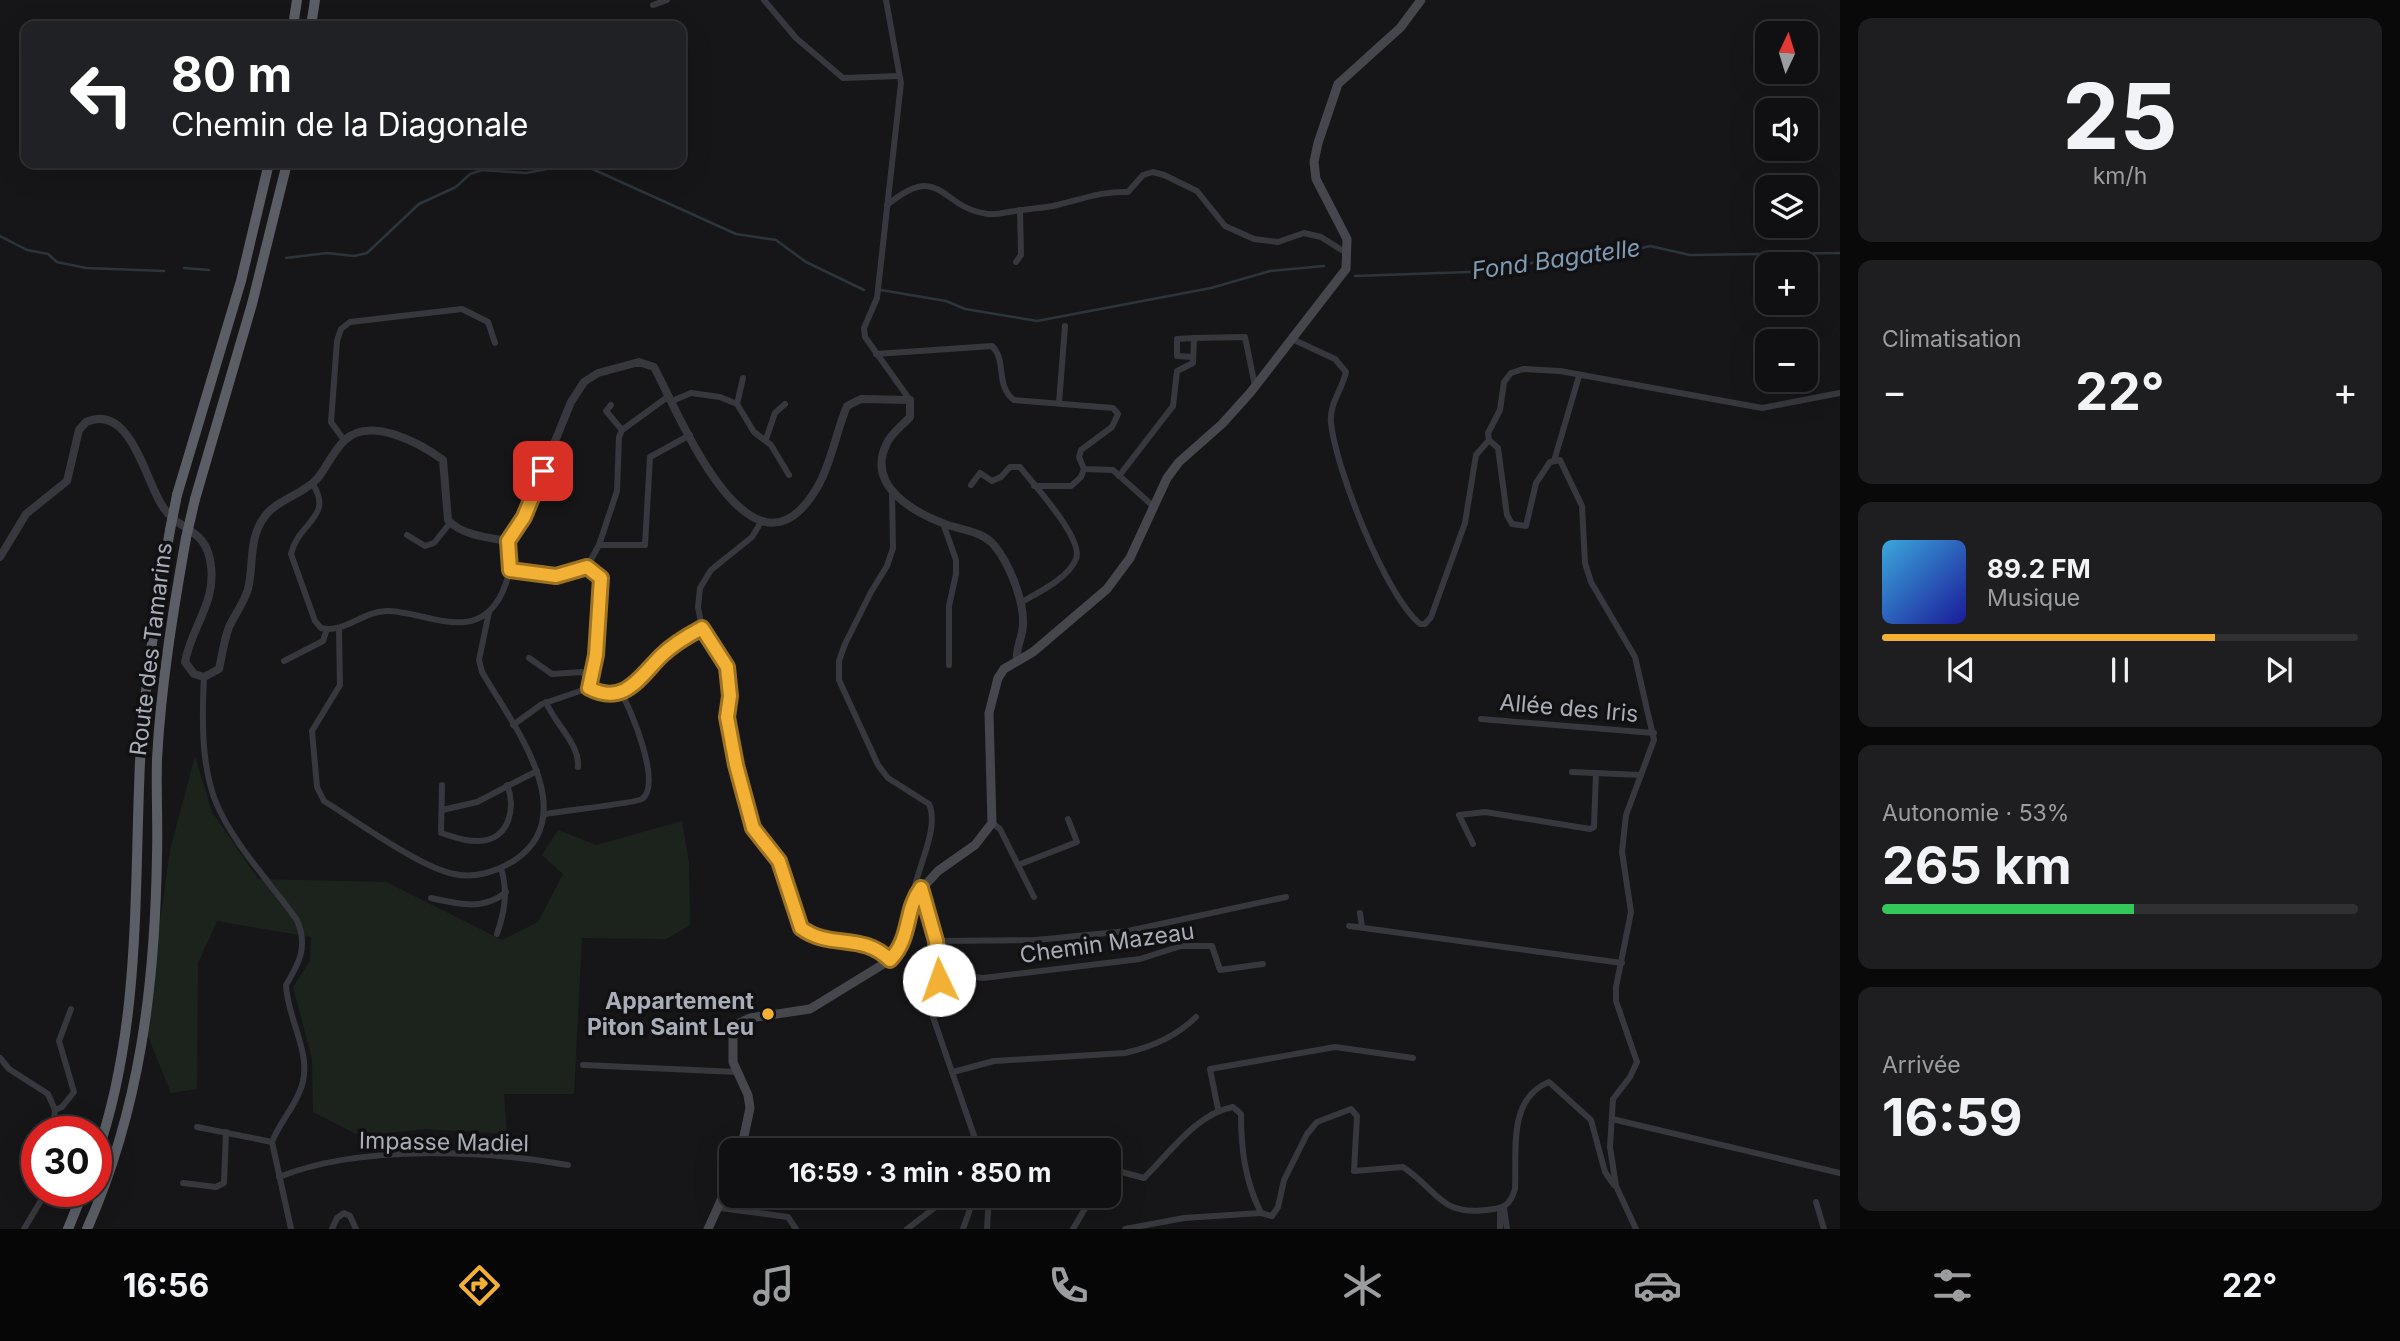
<!DOCTYPE html>
<html lang="fr">
<head>
<meta charset="utf-8">
<style>
	body { margin:0; font-family:Inter,sans-serif; background:#1e1e20; color:#f1f3f6; height:100vh; display:flex; flex-direction:column; font-size:26px; white-space:nowrap }
	* { box-sizing:border-box; margin:0 }
	p { font-size:23px; color:#9c9d9f }
	.icon { flex:none; width:38px; height:38px; fill:none; stroke:currentColor; stroke-width:2; stroke-linecap:round; stroke-linejoin:round }
	.map { position:relative; flex:1; overflow:hidden }
	.drawer { display:flex; flex-direction:column; gap:18px; padding:18px; background:#09090a; width:560px }
	.drawer>* { flex:none }
	.guide { position:absolute; left:21px; top:21px; width:665px; height:147px; border-radius:14px; box-shadow:0 7px 28px #0002,0 0 0 2px #303032; background:#202124; color:#fff; overflow:hidden }
	.needle { width:46px; rotate:4deg }
	.tools { position:absolute; left:1755px; top:21px; display:grid; gap:14px }
	.tools a { display:grid; place-items:center; width:63px; height:63px; border-radius:14px; background:#101012; box-shadow:0 7px 28px #0002,0 0 0 2px #303032; font-size:35px }
	.speed { position:absolute; left:21px; top:1116px; display:flex; gap:14px; font-size:35px; font-weight:700; text-align:center }
	.speed>* { display:grid; place-content:center; width:91px; height:91px; border-radius:50%; background:#101012; box-shadow:0 7px 28px #0002,0 0 0 2px #303032; line-height:1 }
	.speed .limit { border:10px solid #d22; background:#fff; color:#111 }
	.pin { position:absolute; display:grid; place-items:center; width:60px; height:60px; color:#fff; margin:-30px; border-radius:14px; box-shadow:0 4px 10px #0006 }
	.me { position:absolute; width:77px; margin:-38px; rotate:357deg; stroke-linejoin:round; filter:drop-shadow(0 0 5px #0008) }
	.turn { display:flex; align-items:center; gap:24px; height:147px; padding:0 35px; font-size:32px }
	.turn .icon { width:91px; height:91px; stroke-width:2.5 }
	.turn b { display:block; font-size:49px; line-height:60px }
	.big { font-size:52px; font-weight:700; line-height:1.1 }
	.drawer .tile { flex:1; display:flex; flex-direction:column; justify-content:center; gap:10px; min-width:0; padding:0 24px; border-radius:14px; background:#1e1e20 }
	.drawer .dial { align-items:center; gap:0 }
	.dial b { font-size:91px; line-height:1 }
	.song { display:flex; align-items:center; gap:21px }
	.cover { width:84px; height:84px; border-radius:10px; background:linear-gradient(135deg,hsl(200 70% 55%),hsl(240 70% 35%)) }
	.played { height:7px; border-radius:4px; background:linear-gradient(90deg,#f2b134 70%,#303032 70%) }
	.keys { display:flex; justify-content:space-around; direction:ltr }
	.heat { display:flex; justify-content:space-between; align-items:center; font-size:38px; direction:ltr }
	.charge { height:10px; border-radius:5px; background:linear-gradient(90deg,#34c759 53%,#303032 0) }
	.trip { position:absolute; left:719px; top:1138px; width:402px; height:70px; border-radius:14px; background:#101012; box-shadow:0 7px 28px #0002,0 0 0 2px #303032; font-weight:700; line-height:70px; text-align:center }
	.menu { display:flex; height:112px; justify-content:space-around; align-items:center; background:#060607; color:#9c9d9f }
	.menu .icon { width:49px; height:49px }
	.menu .active { color:#f2b134 }
	.menu b { font-size:32px; color:#f1f3f6 }
	main { display:flex; flex:1; min-height:0 }
	.map>svg:first-child { display:block }
	.green { fill:#1c231d }
	.lines { fill:none; stroke-linecap:round; stroke-linejoin:round }
	.stream { stroke:#2c353c; stroke-width:2.5 }
	.minor { stroke:#37383d; stroke-width:6 }
	.tertiary { stroke:#37383d; stroke-width:8 }
	.secondary { stroke:#45474d; stroke-width:9 }
	.trunk { stroke:#5b5e65; stroke-width:10 }
	.trunk-bridge { stroke:#5b5e65; stroke-width:10 }
	.route-casing { stroke:#9d7322; stroke-width:18 }
	.route { stroke:#f2b134; stroke-width:12 }
	.poi-dot { fill:#f2b134; stroke:#111113; stroke-width:2.5 }
	.labels { text-anchor:middle; dominant-baseline:central; stroke-width:7; stroke-linejoin:round; paint-order:stroke }
	.street-label { font-size:23px; fill:#a8adb8; stroke:#111113 }
	.poi-label { font-size:23px; font-weight:bold; fill:#a8adb8; stroke:#111113; text-anchor:end }
	.water-label { font-size:24px; font-style:italic; fill:#7f9bb3; stroke:#111113 }
</style>
</head>
<body>
<main>
<div class="map">
<svg width="1840" height="1229" viewBox="0 0 1840 1229">
	<rect width="100%" height="100%" fill="#161618"/>
	<path class="green" d="M195,756L212,812L258,879L386,882L502,940L538,922L563,874L542,855L558,830L596,845L682,821L689,862L690,925L666,939L582,938L574,1094H504L507,1134L424,1129L360,1136L313,1112L312,1059L293,987L310,961L311,937L217,921L198,963L197,1089L171,1093L145,1029L170,850Z"/>
	<g class="lines">
		<g class="stream">
			<path d="M0,236L27,250L48,254L57,262L86,268L164,271"/>
			<path d="M286,258L327,253L354,256L367,253L419,204L456,187L470,174L482,170L526,173L579,163L736,234L776,240L806,262L864,290"/>
			<path d="M184,268L209,270"/>
			<path d="M1355,276L1497,271L1557,257L1600,258L1650,246L1690,255L1840,253"/>
			<path d="M881,290L946,301L965,309L1037,321L1211,288L1270,271L1324,266"/>
		</g>
		<g class="minor">
			<path d="M764,0L796,38L843,78L899,76"/>
			<path d="M886,0L901,83L877,298L864,328L865,337L910,400"/>
			<path d="M653,5L667,0"/>
			<path d="M887,205C942,160 939,208 988,214C997,215 1007,212 1015,211C1028,209 1041,208 1053,206C1080,200 1100,191 1128,192L1143,175L1153,172L1164,175L1197,191L1225,226L1254,239L1278,242L1304,233L1321,237L1348,254"/>
			<path d="M1016,262L1021,255L1020,210"/>
			<path d="M1292,339L1335,359L1346,372C1342,390 1329,404 1331,423C1336,469 1385,595 1420,624H1425L1431,617L1465,523L1476,455L1489,440L1498,448L1507,515L1512,524L1526,526L1536,483L1550,462L1560,460L1582,506L1585,563L1591,582L1635,657L1654,740L1626,815L1622,852L1631,912L1616,987V1001L1637,1062L1630,1077L1613,1099L1610,1147L1616,1186L1636,1229"/>
			<path d="M876,354L992,346C1007,360 995,386 1014,400L1113,408L1118,414L1112,427L1081,450L1079,457L1084,469L1113,470L1154,507"/>
			<path d="M1193,357L1177,356V339L1194,338"/>
			<path d="M672,401L691,393L720,397L737,404L754,432L771,445L789,475"/>
			<path d="M1059,403L1065,326"/>
			<path d="M737,404L743,378"/>
			<path d="M611,405L606,411L622,430"/>
			<path d="M766,439L775,413L785,404"/>
			<path d="M344,440L331,422L337,341L341,329L350,322L462,309L488,322L495,343"/>
			<path d="M1489,440L1488,433L1500,410L1504,382L1511,373L1523,369L1560,371L1762,408L1840,393"/>
			<path d="M1554,461L1579,376"/>
			<path d="M1119,476L1173,406L1177,371L1193,363L1194,338L1245,337L1255,386"/>
			<path d="M312,483C335,517 298,522 291,554L315,621L321,628C344,634 363,611 387,611C426,611 477,646 502,593C510,576 513,560 508,541"/>
			<path d="M971,485L980,473L992,481L1001,477L1010,467H1020C1034,485 1084,539 1076,559C1068,579 1037,593 1020,603"/>
			<path d="M1034,486H1071L1081,477L1084,469"/>
			<path d="M892,493L893,548L887,566L871,592L845,644L839,661V680L878,765L888,778L929,804C941,830 912,877 911,906"/>
			<path d="M761,522L752,537L711,570L700,588L698,607L702,628L728,667L730,696L727,717L736,765L753,828L780,861L801,928C830,950 861,932 890,960"/>
			<path d="M943,523L956,560V574L949,606V665"/>
			<path d="M407,535L425,546L434,543L450,523"/>
			<path d="M599,545H645L650,457L690,435"/>
			<path d="M587,567L598,575L601,582L592,680"/>
			<path d="M510,570L556,576L587,567L599,545L617,491L619,437L622,430L669,396"/>
			<path d="M339,628L340,685L312,731L317,787L324,801C355,820 421,868 454,874C475,879 498,871 515,860C584,814 511,722 482,672L479,660L489,612"/>
			<path d="M529,658L552,674L582,672L591,683"/>
			<path d="M284,661L323,641L327,629"/>
			<path d="M204,677C202,717 201,763 215,800C232,843 270,882 297,920C308,946 300,962 286,985C287,1021 316,1057 299,1093C292,1110 279,1124 272,1142L291,1229"/>
			<path d="M589,688C624,705 639,678 661,656C673,644 687,636 702,628"/>
			<path d="M546,702C554,723 580,744 578,767"/>
			<path d="M1481,719L1654,733"/>
			<path d="M513,725L542,704L589,688"/>
			<path d="M1572,772L1641,775"/>
			<path d="M442,785L441,833C454,837 467,842 480,841C510,839 516,807 507,785"/>
			<path d="M442,810L477,802L537,771"/>
			<path d="M546,814C560,811 637,803 642,799C662,785 632,711 621,693"/>
			<path d="M992,823L1000,829L1034,897"/>
			<path d="M1473,844L1459,815L1485,812L1590,829L1594,827L1596,773"/>
			<path d="M1018,865L1077,842L1068,819"/>
			<path d="M921,888L940,965L933,1017L979,1150"/>
			<path d="M431,898C457,904 484,911 506,892"/>
			<path d="M1360,913L1362,927"/>
			<path d="M1349,926L1622,963"/>
			<path d="M497,934C505,911 508,891 501,868"/>
			<path d="M936,941L1036,940L1128,931L1286,897"/>
			<path d="M939,973L983,978L1140,959L1181,946H1212L1220,970L1263,964"/>
			<path d="M0,1058L9,1069L48,1094L55,1110"/>
			<path d="M583,1065L737,1072"/>
			<path d="M953,1072L994,1061L1125,1053C1152,1047 1177,1036 1196,1017"/>
			<path d="M1218,1109L1210,1069L1335,1047L1413,1058"/>
			<path d="M1612,1119L1840,1173"/>
			<path d="M197,1127L272,1142"/>
			<path d="M53,1132L55,1110L62,1107L74,1092L59,1041L71,1009"/>
			<path d="M1110,1175L1118,1171L1144,1178C1169,1154 1197,1113 1233,1107L1241,1114C1241,1149 1245,1181 1261,1213L1272,1216L1278,1207L1284,1180L1307,1134L1317,1122L1351,1109L1357,1116L1354,1171L1403,1167C1439,1191 1438,1215 1487,1210C1504,1208 1510,1206 1515,1189C1517,1152 1507,1099 1549,1082L1591,1120L1605,1172L1614,1185"/>
			<path d="M279,1177C358,1145 485,1150 568,1165"/>
			<path d="M183,1183L216,1187L224,1183L226,1132"/>
			<path d="M1816,1202L1824,1229"/>
			<path d="M720,1208L788,1217L796,1229"/>
			<path d="M1504,1208L1507,1229"/>
			<path d="M24,1229L46,1192"/>
			<path d="M332,1229L337,1218L344,1213L350,1216L356,1229"/>
			<path d="M907,1229L951,1195"/>
			<path d="M963,1229L975,1195"/>
			<path d="M987,1229L989,1195"/>
			<path d="M1073,1229L1093,1195"/>
			<path d="M1125,1229L1184,1218L1261,1213"/>
			<path d="M1500,1229V1208"/>
		</g>
		<path class="tertiary" d="M0,557L26,514L67,481L79,430L86,422C131,402 145,481 163,507C180,533 207,527 211,566C216,603 191,628 185,662L194,674L204,677L219,669C222,656 224,640 229,627C235,614 244,603 248,589C254,565 248,538 265,516C278,499 302,495 317,479C327,467 333,451 345,440C370,416 420,443 443,460L448,520C461,535 489,538 508,541L524,517L571,402L584,382L598,373L639,362L654,367C680,416 753,600 818,486C832,461 836,432 847,406L861,399L910,400V417C903,425 890,434 886,445C867,486 913,512 945,524C961,530 982,531 994,545C1009,563 1024,600 1023,624C1023,637 1015,649 1017,661"/>
		<g class="secondary">
			<path d="M741,1150L750,1108L748,1095L733,1062V1035L739,1023L750,1018L810,1009L890,960L902,947L918,893L938,871L975,845L992,823L989,713L998,678L1004,669L1033,652L1107,589L1130,558L1167,478L1179,462L1222,424L1250,393L1346,269L1347,239L1316,179L1314,162L1318,143L1338,84L1400,28L1421,0"/>
			<path d="M708,1229L732,1176"/>
		</g>
		<g class="trunk">
			<path d="M293,26L297,0"/>
			<path d="M311,26L315,0"/>
			<path d="M177,495L241,281L269,163"/>
			<path d="M195,499L252,304L287,163"/>
			<path d="M96,1157C141,1029 134,895 140,762C144,684 157,607 170,530"/>
			<path d="M68,1229L83,1192"/>
			<path d="M87,1229C140,1109 155,985 157,855C158,823 156,791 157,759C161,685 173,611 186,538"/>
		</g>
		<g class="trunk-bridge">
			<path d="M170,530L177,495"/>
			<path d="M186,538L195,499"/>
		</g>
	</g>
	<g class="lines">
		<g class="route-casing">
			<path id="route" d="M543,471L524,517L508,541L510,570L556,576L587,567L601,578L596,655L589,688C624,706 639,678 661,656C673,644 687,636 702,628L727,667L730,696L727,717L736,765L753,828L779,861L801,928C831,950 862,932 890,960C912,937 904,911 921,888L936,941L939,980"/>
		</g>
		<use href="#route" class="route"/>
	</g>
	<circle class="poi-dot" cx="768" cy="1014" r="7"/>
	<g class="labels">
		<g class="street-label">
			<text transform="translate(151 649) rotate(-83)">Route des Tamarins</text>
			<text transform="translate(1569 708) rotate(5)">Allée des Iris</text>
			<text transform="translate(1107 943) rotate(-8)">Chemin Mazeau</text>
			<text transform="translate(444 1142) rotate(1)">Impasse Madiel</text>
		</g>
		<g class="poi-label">
			<text x="754" y="1001">Appartement<tspan x="754" dy="26">Piton Saint Leu</tspan></text>
		</g>
		<g class="water-label">
			<text transform="translate(1556 259) rotate(-8)">Fond Bagatelle</text>
		</g>
	</g>
</svg>
<div class="tools">
<a><svg class="needle" viewBox="-14 -14 28 28"><path d="M0-13l5 13h-10z" fill="#e53935"/><path d="M0 13l5-13h-10z" fill="#9c9d9f"/></svg></a>
<a><svg class="icon" aria-label="sound" viewBox="0 0 24 24"><path d="M4 9h4l5-4v14l-5-4H4zM17 9q2 3 0 6"/></svg></a>
<a><svg class="icon" aria-label="layers" viewBox="0 0 24 24"><path d="M12 4l9 5-9 5-9-5zM3 14l9 5 9-5"/></svg></a>
<a>+</a>
<a>−</a>
</div>
<div class="speed"><div class="limit">30</div></div>
<div class="pin" style="left:543px;top:471px;background:#d93025"><svg class="icon" aria-label="arrive" viewBox="0 0 24 24"><path d="M6 21V4h12l-3 4 3 4H6"/></svg></div>
<svg class="me" style="left:939px;top:980px" viewBox="-20 -20 40 40"><circle r="19" fill="#fff"/><path d="M0-13L10 11 0 6-10 11z" fill="#f2b134"/></svg>
<div class="trip">16:59 · 3 min · 850 m</div>
<div class="guide">
<div class="turn"><svg class="icon" aria-label="left" viewBox="0 0 24 24"><path d="M17 20v-9H6M10 6l-5 5 5 5"/></svg><div><b>80 m</b>Chemin de la Diagonale</div></div>
</div>
</div>
<section class="drawer">
<div class="tile dial"><b>25</b><p>km/h</p></div>
<div class="tile"><p>Climatisation</p>
<div class="heat"><a>−</a><b class="big">22°</b><a>+</a></div>
</div>
<div class="tile">
<div class="song"><i class="cover"></i><div><b>89.2 FM</b><p>Musique</p></div></div>
<div class="played"></div>
<div class="keys"><svg class="icon" aria-label="previous" viewBox="0 0 24 24"><path d="M18 5L8 12l10 7zM5 5v14"/></svg><svg class="icon" aria-label="pause" viewBox="0 0 24 24"><path d="M8 5v14M16 5v14"/></svg><svg class="icon" aria-label="next" viewBox="0 0 24 24"><path d="M6 5l10 7-10 7zM19 5v14"/></svg></div>
</div>
<div class="tile"><p>Autonomie · 53%</p><b class="big">265 km</b><div class="charge"></div></div>
<div class="tile"><p>Arrivée</p><b class="big">16:59</b></div>
</section>
</main>
<nav class="menu">
<b>16:56</b>
<svg class="icon active" aria-label="directions" viewBox="0 0 24 24"><path d="M12 3l9 9-9 9-9-9zM9 14v-3h6M13 9l2 2-2 2"/></svg>
<svg class="icon" aria-label="music" viewBox="0 0 24 24"><path d="M9 18V5l10-2v13"/><circle cx="6" cy="18" r="3"/><circle cx="16" cy="16" r="3"/></svg>
<svg class="icon" aria-label="phone" viewBox="0 0 24 24"><path d="M5 4h4l2 5-3 2q2 4 5 5l2-3 5 2v4C11 20 4 13 5 4z"/></svg>
<svg class="icon" aria-label="climate" viewBox="0 0 24 24"><path d="M12 3v18M4 7l16 10M4 17L20 7"/></svg>
<svg class="icon" aria-label="car" viewBox="0 0 24 24"><path d="M5 17H2v-5l4-1 3-4h7l3 4 3 1v5h-3M9 17h6M6 11h13"/><circle cx="7" cy="17" r="2"/><circle cx="17" cy="17" r="2"/></svg>
<svg class="icon" aria-label="filters" viewBox="0 0 24 24"><path d="M4 7h16M4 17h16"/><circle cx="9" cy="7" r="2"/><circle cx="15" cy="17" r="2"/></svg>
<b>22°</b>
</nav>
</body>
</html>
